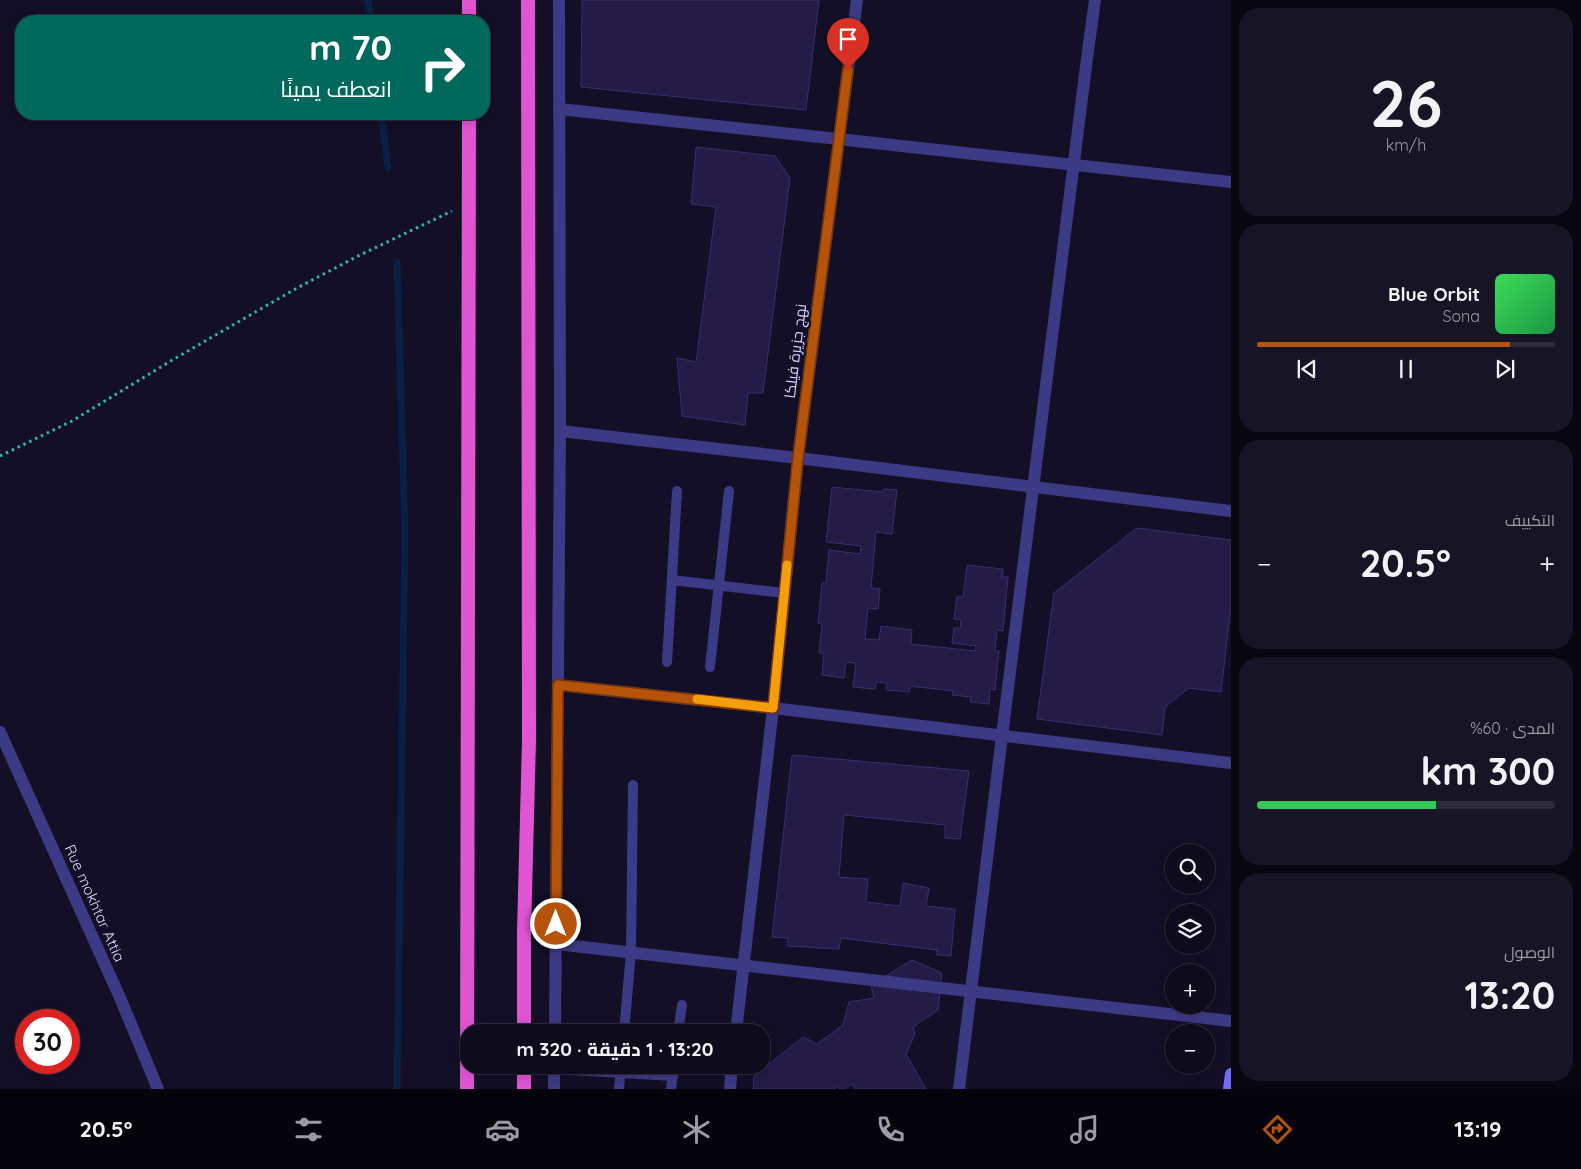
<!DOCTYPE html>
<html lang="ar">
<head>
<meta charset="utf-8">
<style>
	body { margin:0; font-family:Quicksand,Cairo,sans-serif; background:#171425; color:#f1f3f6; direction:rtl; height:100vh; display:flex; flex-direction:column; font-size:19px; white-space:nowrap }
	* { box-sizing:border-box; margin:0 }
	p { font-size:16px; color:#9b9ba3 }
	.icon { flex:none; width:28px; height:28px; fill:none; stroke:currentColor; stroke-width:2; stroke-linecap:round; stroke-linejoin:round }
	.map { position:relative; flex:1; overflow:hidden; direction:ltr }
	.side { display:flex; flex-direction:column; gap:8px; padding:8px; background:#08060f; width:350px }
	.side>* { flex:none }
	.banner { position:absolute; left:15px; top:15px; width:475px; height:105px; border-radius:20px; box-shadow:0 2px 12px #0003,0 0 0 1px #2e2b3b; direction:rtl; background:#00695c; color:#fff; overflow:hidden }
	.tools { position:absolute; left:1165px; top:844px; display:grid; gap:10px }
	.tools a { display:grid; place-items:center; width:50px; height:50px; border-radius:50%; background:#0e0b1c; box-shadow:0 2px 12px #0003,0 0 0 1px #2e2b3b; font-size:25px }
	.speed { position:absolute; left:15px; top:1009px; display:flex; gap:10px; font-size:25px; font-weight:700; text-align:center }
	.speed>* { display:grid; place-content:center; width:65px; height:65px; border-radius:50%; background:#0e0b1c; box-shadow:0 2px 12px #0003,0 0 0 1px #2e2b3b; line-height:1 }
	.speed .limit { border:8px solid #d22; background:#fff; color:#111 }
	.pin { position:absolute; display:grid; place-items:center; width:42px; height:42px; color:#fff; margin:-51px -21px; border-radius:50% 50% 50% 0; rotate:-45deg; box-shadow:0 0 5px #0007 }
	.pin .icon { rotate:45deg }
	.me { position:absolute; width:55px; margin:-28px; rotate:0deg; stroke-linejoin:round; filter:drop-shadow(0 0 4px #0008) }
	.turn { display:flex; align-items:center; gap:18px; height:105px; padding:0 15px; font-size:22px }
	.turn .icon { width:65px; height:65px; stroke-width:2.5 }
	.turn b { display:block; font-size:35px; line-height:42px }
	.big { font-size:38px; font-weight:700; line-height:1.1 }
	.side .tile { flex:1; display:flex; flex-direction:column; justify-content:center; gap:8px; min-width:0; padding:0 18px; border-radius:20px; background:#171425 }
	.side .dial { align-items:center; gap:0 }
	.dial b { font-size:65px; line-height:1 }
	.song { display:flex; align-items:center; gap:15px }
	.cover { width:60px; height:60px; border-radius:8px; background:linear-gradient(135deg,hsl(130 70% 55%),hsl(140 70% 35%)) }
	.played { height:5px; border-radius:2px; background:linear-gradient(90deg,#b45309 85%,#2e2b3b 85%) }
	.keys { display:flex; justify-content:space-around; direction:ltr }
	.heat { display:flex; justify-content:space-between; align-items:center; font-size:28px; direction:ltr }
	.charge { height:8px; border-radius:4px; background:linear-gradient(90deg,#34c759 60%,#2e2b3b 0) }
	.trip { position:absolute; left:460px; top:1024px; width:310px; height:50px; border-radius:20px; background:#0e0b1c; box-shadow:0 2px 12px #0003,0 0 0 1px #2e2b3b; font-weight:700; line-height:50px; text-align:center; direction:rtl }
	.tab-bar { display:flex; height:80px; justify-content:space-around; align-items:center; background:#06040b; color:#9b9ba3 }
	.tab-bar .icon { width:35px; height:35px }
	.tab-bar .active { color:#b45309 }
	.tab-bar b { font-size:22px; color:#f1f3f6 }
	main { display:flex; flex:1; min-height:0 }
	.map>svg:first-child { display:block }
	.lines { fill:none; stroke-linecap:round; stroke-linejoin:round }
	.stream { stroke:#0a1f44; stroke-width:7 }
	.building { fill:#241b47; stroke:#3b2d73 }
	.path { stroke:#2fb8b0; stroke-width:3; stroke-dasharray:2.5 4; stroke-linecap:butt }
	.service { stroke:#3d3a85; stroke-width:10 }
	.pedestrian { stroke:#3d3a85; stroke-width:12 }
	.minor { stroke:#3d3a85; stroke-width:12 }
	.secondary { stroke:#6f6bff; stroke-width:12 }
	.trunk { stroke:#e055d1; stroke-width:14 }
	.route-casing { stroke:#753606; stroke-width:12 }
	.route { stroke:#b45309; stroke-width:9 }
	.slow { stroke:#f59e0b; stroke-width:9 }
	.labels { text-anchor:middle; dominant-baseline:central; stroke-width:5; stroke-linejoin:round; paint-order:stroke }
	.street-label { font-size:15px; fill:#d9d4ff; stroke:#130f26 }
</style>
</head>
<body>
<main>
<section class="side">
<div class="tile dial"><b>26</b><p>km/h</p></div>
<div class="tile">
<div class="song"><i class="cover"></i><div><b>Blue Orbit</b><p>Sona</p></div></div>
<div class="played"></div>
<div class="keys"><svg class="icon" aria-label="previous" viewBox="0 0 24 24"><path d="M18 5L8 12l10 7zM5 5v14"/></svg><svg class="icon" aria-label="pause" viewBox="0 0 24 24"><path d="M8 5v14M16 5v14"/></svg><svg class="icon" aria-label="next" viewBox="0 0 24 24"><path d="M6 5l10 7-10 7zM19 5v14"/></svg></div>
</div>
<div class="tile"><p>التكييف</p>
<div class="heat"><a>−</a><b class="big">20.5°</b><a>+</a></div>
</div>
<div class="tile"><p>المدى · 60%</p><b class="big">300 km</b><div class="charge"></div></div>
<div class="tile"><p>الوصول</p><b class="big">13:20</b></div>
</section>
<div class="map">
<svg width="1231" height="1089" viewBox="0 0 1231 1089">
	<rect width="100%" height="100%" fill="#130f26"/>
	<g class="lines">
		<g class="stream">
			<path d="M368,0L371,21"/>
			<path d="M381,114L388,167"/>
			<path d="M397,1089L405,532L397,262"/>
		</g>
	</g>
	<g class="building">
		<path d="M582,0H819L806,110L581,87Z"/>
		<path d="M696,147L775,156L790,178L763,393H748L745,425L682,416L677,358L696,362L716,207L691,204Z"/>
		<path d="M832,487L883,492V489L897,490L892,534L876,532L871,588L880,589L878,609L868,608L865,639L879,640L881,626L912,630L911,644L975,651L976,646L952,643L954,628H960L961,620L954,619L957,596L963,597L967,565L1003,569L1002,577H1008L1003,631L997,630L995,651H999L995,690L990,689L989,704L970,702L971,697L952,695L953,691L910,686L909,692L886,690L887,683L876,682L875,689L853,687L856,663L846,662L844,678L822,675L824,654L819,653L822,624L818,623L822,583H826L829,550L860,554L861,546L826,542Z"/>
		<path d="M1137,528L1231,540V607L1221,692L1189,688L1165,707L1162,735L1037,719L1054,593Z"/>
		<path d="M792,755L969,771L960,839L945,838V825L844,815L839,877L868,879L866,902L900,906L903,883L929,888L926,906L955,909L951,956L937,955V950L841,938L839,949L787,946L788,938L772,937Z"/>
		<path d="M912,960L942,973L938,1010L913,1027L915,1034L906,1054L926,1089H855L852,1084L845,1089H840L838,1086L834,1089H753L754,1076L803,1037L817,1044L843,1025L849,1002L874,998L871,985Z"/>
	</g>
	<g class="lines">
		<path class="path" d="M0,456L72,421L174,359L297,288L358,256L452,211"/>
		<g class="service">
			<path d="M672,580L784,593"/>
			<path d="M667,662L677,491"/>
			<path d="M710,667L729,491"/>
			<path d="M624,1032L631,952L633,785"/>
			<path d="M678,1032L682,1005"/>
			<path d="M554,1069L673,1076"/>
			<path d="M619,1089L621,1065"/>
			<path d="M671,1089L674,1065"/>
		</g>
		<g class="pedestrian">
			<path d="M559,109L838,139"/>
			<path d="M974,154L1231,182"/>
			<path d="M560,431L798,458L1231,511"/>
			<path d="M1002,736L1086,66"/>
			<path d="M556,944L1231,1021"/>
			<path d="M736,1032L773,708"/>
			<path d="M730,1089L732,1065"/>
		</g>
		<g class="minor">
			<path d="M1086,66L1095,0"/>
			<path d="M838,139L974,154"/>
			<path d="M558,685L773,708L1231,763"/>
			<path d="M773,708L798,458L857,0"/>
			<path d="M0,732L121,1000L158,1089"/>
			<path d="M555,1032L560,431L559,0"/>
			<path d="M554,1089V1065"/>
			<path d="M959,1089L1002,736"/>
		</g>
		<path class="secondary" d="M1229,1089L1231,1074"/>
		<g class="trunk">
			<path d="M469,0V21"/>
			<path d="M524,1032V933L529,740L528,0"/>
			<path d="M524,1065V1089"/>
			<path d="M467,1089L469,114"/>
		</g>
	</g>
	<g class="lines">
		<g class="route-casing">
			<path id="route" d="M556,924L558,685L773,708L798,458L848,69"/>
		</g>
		<use href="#route" class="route"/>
		<path class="slow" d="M697,699L773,708L787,565"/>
	</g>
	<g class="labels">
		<g class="street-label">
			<text transform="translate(795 351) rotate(-83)">نهج جزيرة فيلكا</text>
			<text transform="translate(95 903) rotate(66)">Rue mokhtar Attia</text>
		</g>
	</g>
</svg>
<div class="tools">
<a><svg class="icon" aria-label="search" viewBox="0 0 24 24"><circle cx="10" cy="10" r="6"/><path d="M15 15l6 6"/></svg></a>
<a><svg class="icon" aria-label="layers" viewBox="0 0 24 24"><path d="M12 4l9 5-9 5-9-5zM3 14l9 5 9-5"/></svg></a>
<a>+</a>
<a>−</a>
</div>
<div class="speed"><div class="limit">30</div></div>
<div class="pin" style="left:848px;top:69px;background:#d93025"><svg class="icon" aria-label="arrive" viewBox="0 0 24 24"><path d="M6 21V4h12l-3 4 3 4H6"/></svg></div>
<svg class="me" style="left:556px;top:924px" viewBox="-20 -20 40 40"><circle r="17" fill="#b45309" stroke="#fff" stroke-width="3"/><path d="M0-11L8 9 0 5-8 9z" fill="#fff"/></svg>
<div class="trip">13:20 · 1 دقيقة · 320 m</div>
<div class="banner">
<div class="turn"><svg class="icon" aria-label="right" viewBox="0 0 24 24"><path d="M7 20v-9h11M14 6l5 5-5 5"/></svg><div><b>70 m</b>انعطف يمينًا</div></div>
</div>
</div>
</main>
<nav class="tab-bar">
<b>13:19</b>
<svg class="icon active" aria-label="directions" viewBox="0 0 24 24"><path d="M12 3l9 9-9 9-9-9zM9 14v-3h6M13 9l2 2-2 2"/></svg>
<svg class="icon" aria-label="music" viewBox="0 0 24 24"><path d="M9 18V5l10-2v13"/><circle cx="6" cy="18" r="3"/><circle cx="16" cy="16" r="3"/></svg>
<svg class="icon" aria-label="phone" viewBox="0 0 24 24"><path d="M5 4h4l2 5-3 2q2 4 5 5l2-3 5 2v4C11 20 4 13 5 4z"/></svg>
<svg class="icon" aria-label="climate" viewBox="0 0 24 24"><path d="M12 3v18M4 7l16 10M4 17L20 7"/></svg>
<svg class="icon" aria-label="car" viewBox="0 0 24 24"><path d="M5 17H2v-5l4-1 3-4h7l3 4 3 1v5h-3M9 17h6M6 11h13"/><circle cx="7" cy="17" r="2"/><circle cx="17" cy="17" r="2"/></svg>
<svg class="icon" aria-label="filters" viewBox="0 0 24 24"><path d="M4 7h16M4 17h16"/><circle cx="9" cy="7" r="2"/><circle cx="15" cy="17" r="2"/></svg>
<b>20.5°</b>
</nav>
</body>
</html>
